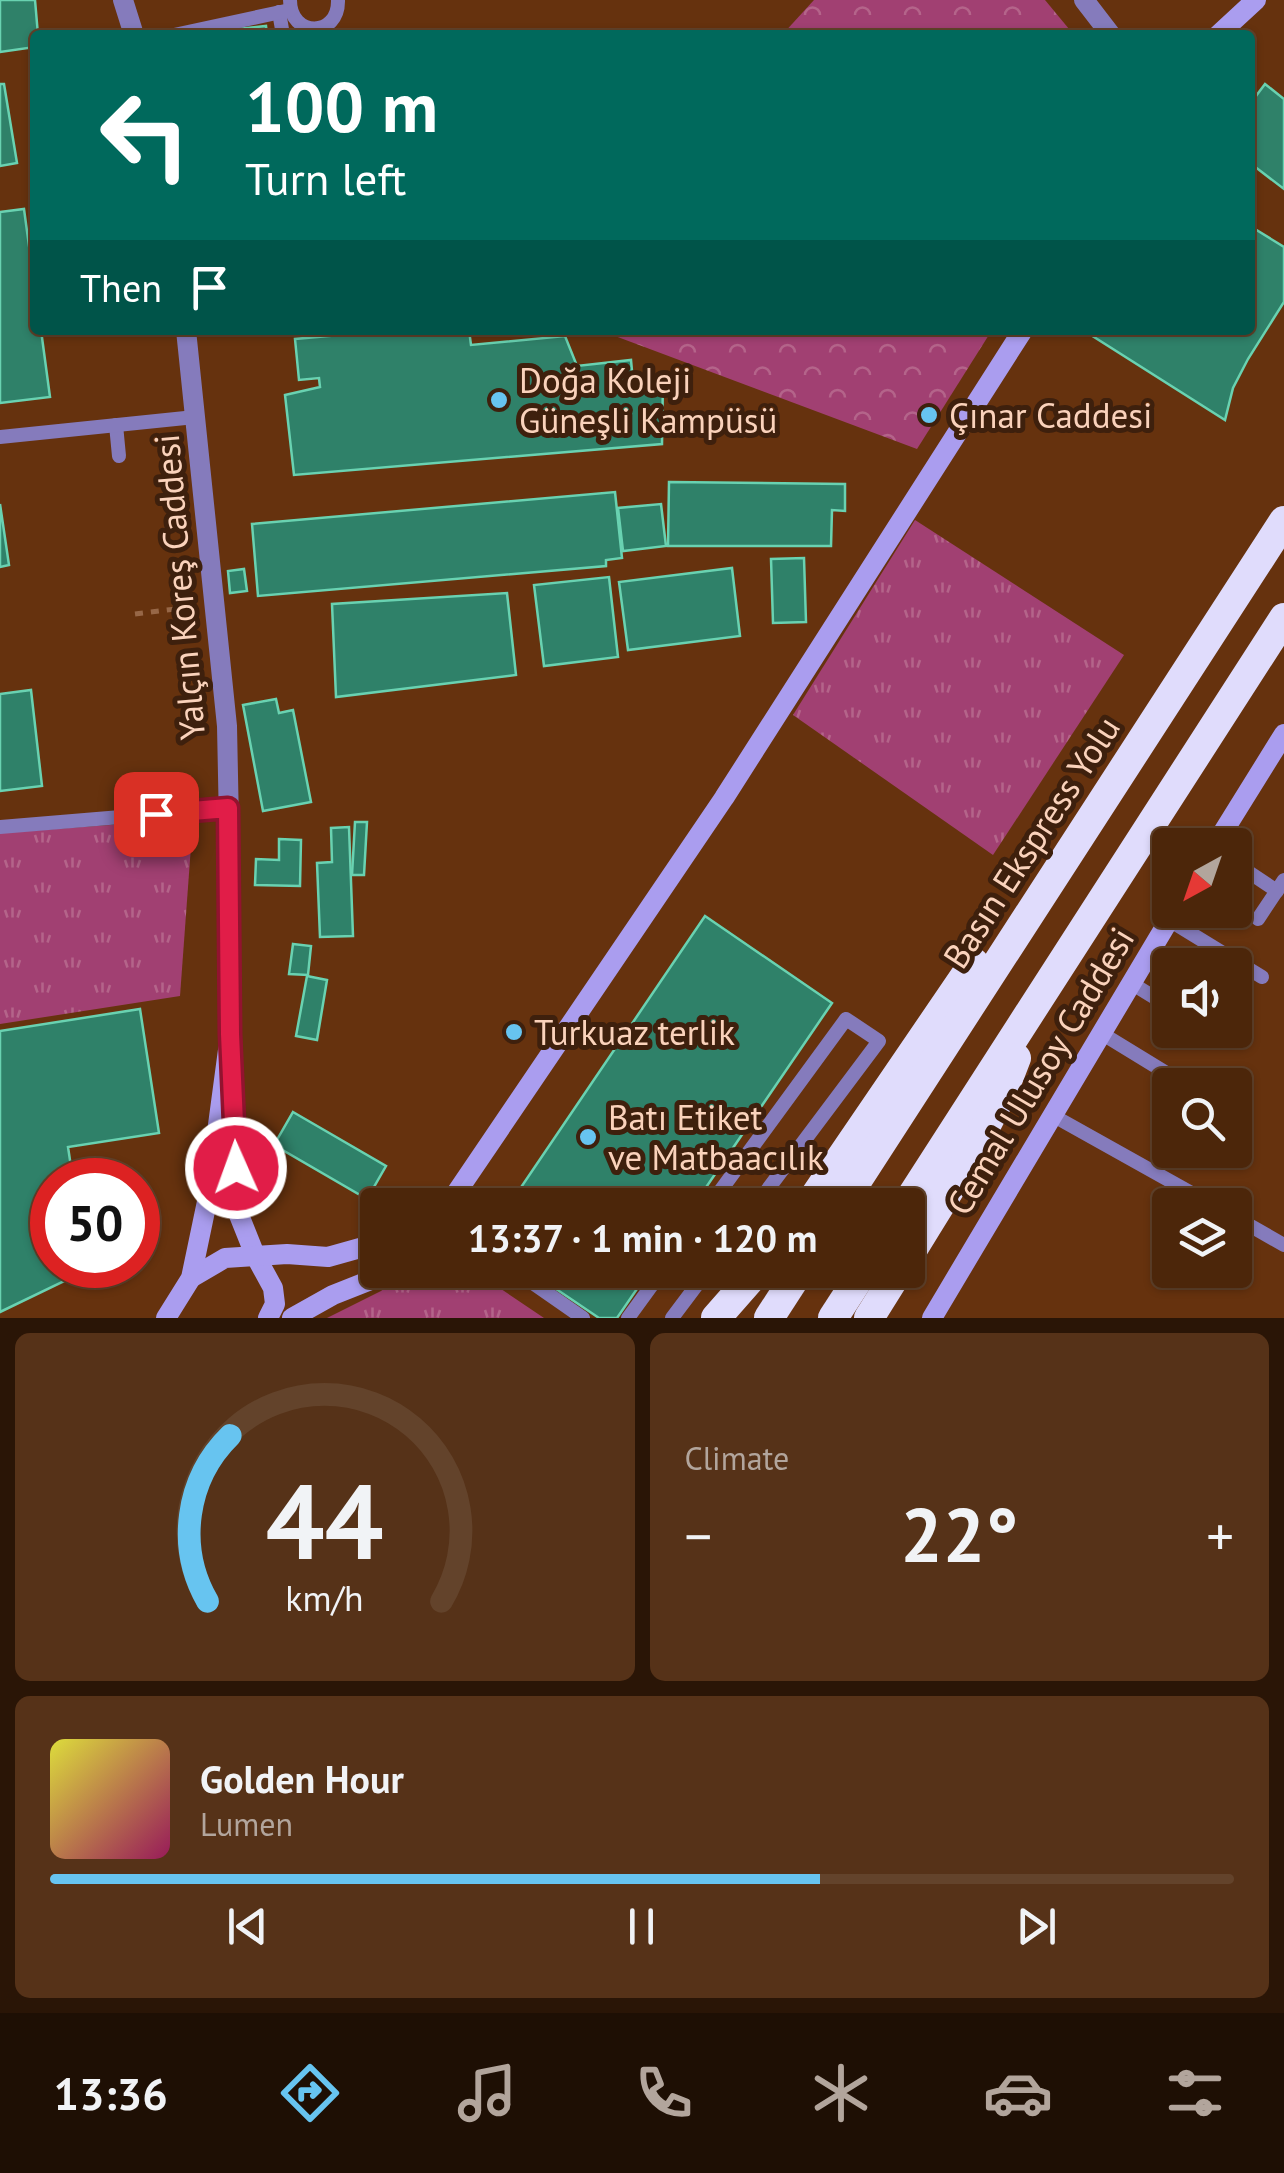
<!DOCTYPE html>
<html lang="en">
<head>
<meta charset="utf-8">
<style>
	body { margin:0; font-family:"PT Sans",sans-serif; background:#563218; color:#f1f3f6; height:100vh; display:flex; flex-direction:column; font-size:38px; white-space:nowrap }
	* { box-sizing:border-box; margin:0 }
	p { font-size:32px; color:#b2a59c }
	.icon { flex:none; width:55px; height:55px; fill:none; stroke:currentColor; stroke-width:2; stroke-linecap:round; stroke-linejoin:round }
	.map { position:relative; height:1318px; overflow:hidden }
	.sheet { display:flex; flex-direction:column; gap:15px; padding:15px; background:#2a1506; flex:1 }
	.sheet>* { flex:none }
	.banner { position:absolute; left:30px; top:30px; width:1225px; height:305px; border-radius:10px; box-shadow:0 2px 8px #0004,0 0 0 2px #63432b; background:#00695c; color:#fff; overflow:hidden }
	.needle { width:65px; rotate:220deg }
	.tools { position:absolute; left:1152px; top:828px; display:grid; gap:20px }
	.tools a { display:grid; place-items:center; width:100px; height:100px; border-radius:10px; background:#4c260a; box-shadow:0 2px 8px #0004,0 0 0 2px #63432b; font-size:50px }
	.speed { position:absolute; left:30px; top:1158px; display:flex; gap:20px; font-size:50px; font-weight:700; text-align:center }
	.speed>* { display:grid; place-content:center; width:130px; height:130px; border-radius:50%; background:#4c260a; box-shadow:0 2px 8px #0004,0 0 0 2px #63432b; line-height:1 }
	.speed .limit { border:15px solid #d22; background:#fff; color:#111 }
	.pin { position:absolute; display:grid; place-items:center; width:85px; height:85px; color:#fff; margin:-42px; border-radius:20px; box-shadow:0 5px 15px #0006 }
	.me { position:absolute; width:110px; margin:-55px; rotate:358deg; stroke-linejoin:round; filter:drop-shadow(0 0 8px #0008) }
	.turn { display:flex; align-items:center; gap:35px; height:210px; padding:0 50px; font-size:45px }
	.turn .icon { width:130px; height:130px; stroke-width:2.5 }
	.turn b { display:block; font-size:70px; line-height:85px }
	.then { display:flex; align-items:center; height:95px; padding:0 50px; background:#0003; gap:20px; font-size:38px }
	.big { font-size:75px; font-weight:700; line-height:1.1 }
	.sheet .tile { flex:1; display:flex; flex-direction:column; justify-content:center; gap:15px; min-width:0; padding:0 35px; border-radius:15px; background:#563218 }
	.sheet .dial { align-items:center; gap:0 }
	.dial svg { height:260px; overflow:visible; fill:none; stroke:#63432b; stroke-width:7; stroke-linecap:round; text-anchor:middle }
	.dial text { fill:#f1f3f6; stroke:none }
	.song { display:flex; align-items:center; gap:30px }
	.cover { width:120px; height:120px; border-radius:15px; background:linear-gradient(135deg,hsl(60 70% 55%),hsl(330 70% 35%)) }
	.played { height:10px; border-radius:5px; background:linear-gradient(90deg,#67c4f0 65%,#63432b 65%) }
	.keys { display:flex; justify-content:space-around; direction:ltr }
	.heat { display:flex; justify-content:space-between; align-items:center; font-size:55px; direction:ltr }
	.sheet .tiles { flex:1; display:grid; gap:15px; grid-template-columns:1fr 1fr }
	.tile:last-child { grid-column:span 2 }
	.trip { position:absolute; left:360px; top:1188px; width:565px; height:100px; border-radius:10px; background:#4c260a; box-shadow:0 2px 8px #0004,0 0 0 2px #63432b; font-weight:700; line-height:100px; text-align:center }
	.menu { display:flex; height:160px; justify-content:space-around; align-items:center; background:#1e0f04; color:#b2a59c }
	.menu .icon { width:70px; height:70px }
	.menu .current { color:#67c4f0 }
	.menu b { font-size:45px; color:#f1f3f6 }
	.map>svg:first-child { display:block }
	.grass { fill:url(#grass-tufts) }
	.park { fill:url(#park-crowns) }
	.building { fill:#2f8169; stroke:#69d2b1; stroke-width:2.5 }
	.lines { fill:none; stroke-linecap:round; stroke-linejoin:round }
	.path { stroke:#976747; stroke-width:5; stroke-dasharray:8 8; stroke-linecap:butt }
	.service { stroke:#857bbc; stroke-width:14 }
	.minor { stroke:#857bbc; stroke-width:20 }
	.tertiary { stroke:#857bbc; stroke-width:20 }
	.secondary { stroke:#aa9def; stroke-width:20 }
	.motorway { stroke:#e0dcfc; stroke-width:30 }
	.route-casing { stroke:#92132f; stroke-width:25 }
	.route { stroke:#e11d48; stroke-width:18 }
	.poi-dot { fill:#67c4f0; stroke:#3e200d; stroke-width:4 }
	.labels { text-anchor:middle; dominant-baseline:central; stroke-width:10; stroke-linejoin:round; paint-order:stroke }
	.poi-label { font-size:35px; fill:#fad2bb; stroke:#3e200d; text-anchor:start }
	.street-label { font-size:35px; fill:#fad2bb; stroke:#3e200d }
</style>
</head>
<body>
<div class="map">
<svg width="1284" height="1318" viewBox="0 0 1284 1318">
	<defs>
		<pattern id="grass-tufts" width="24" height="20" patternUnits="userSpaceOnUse" patternTransform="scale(2.5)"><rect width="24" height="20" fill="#a14072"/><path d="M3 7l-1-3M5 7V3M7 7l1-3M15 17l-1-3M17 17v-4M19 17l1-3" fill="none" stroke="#b4648a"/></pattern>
		<pattern id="park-crowns" width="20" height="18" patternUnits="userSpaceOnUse" patternTransform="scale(2.5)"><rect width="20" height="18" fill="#a14072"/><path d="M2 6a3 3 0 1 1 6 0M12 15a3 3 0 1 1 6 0" fill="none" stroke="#b4648a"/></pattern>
	</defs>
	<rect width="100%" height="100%" fill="#66320e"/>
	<g class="grass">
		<path d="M915,520L1124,655L993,855L793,715Z"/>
		<path d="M193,819L180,996L0,1024V833Z"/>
		<path d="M408,1270H473L544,1318H327L381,1291Z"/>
	</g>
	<g class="park">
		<path d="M814,0H1045L1074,35H782Z"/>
		<path d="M599,330H992L917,449Z"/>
	</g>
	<g class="building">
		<path d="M0,0H35L38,35H35V47L0,52Z"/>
		<path d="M266,26L267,35H201V33Z"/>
		<path d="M0,84H4L17,163L0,166Z"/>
		<path d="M1265,84L1284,99V189L1250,163V104Z"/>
		<path d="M24,209L35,290V330H41L50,397L0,403V212Z"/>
		<path d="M1250,226L1284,247V302L1248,359L1233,388L1225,420L1083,330H1250Z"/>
		<path d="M396,330H469L471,345L565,336L577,366L631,360L633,382L663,379L662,444L294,475L285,395L320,387L319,378L299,380L295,339Z"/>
		<path d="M669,482L845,484V511L832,510L831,546H668Z"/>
		<path d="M615,492L622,558L606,560V566L258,596L252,524Z"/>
		<path d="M0,504L9,565L0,567Z"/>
		<path d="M661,504L666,546L623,551L618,508Z"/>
		<path d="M804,558L806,622L773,623L771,559Z"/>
		<path d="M732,568L740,636L628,650L619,582Z"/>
		<path d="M244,569L247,591L230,593L228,571Z"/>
		<path d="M609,577L618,657L544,666L534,585Z"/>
		<path d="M507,593L516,675L336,697L332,604Z"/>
		<path d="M31,690L42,786L0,791V694Z"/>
		<path d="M276,699L279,713L293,710L311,802L263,811L243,705Z"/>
		<path d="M355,822H367L364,875H352Z"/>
		<path d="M349,827L353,936L320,937L317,863L332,862L331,828Z"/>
		<path d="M279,839L301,840L300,886L255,885L256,859L279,860Z"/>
		<path d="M705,916L832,1003L694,1205H509Z"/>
		<path d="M293,944L311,946L308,975L289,974Z"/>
		<path d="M307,976L327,980L317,1040L296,1036Z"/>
		<path d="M140,1009L159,1133L68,1147L73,1180H52V1265H86L87,1270L0,1312V1031Z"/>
		<path d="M293,1112L386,1166L367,1199L274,1145Z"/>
		<path d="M528,1270H650L617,1318H599Z"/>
	</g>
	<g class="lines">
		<path class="path" d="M135,614L192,607"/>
		<g class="service">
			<path d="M290,0C290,38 339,38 338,0"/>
			<path d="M279,12L283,35"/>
			<path d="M174,35L290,10"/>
			<path d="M116,425L119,456"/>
			<path d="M0,437L195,417"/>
			<path d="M0,827L229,808"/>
			<path d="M1235,863L1277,891"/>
			<path d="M1258,919L1284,880"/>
			<path d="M1169,920L1262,977"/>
			<path d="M1131,983L1170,1007"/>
			<path d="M1208,1030L1216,1035"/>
			<path d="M1101,1033L1186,1085"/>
			<path d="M1052,1115L1213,1205"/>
			<path d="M710,1205L846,1019L879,1041L756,1205"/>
			<path d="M1235,1217L1284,1245"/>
			<path d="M514,1270L583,1318"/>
			<path d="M628,1318L663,1270"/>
			<path d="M672,1318L708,1270"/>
		</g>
		<path class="minor" d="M1084,0L1111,35"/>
		<g class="tertiary">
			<path d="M123,0L134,35"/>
			<path d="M186,330L227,726L231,923L230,1035"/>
		</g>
		<g class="secondary">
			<path d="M1218,35L1256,0"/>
			<path d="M1215,845L1284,734"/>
			<path d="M233,1092L237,1210L255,1255L273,1288L275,1304L268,1318"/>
			<path d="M448,1205L724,798L1023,330"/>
			<path d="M191,1278L225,1258L287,1254L328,1257L378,1243"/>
			<path d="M166,1318L191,1278L209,1192L230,1035"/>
			<path d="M292,1318L333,1295L376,1278L387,1270"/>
			<path d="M932,1318L1175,910"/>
		</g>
		<g class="motorway">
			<path d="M809,1205L974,963"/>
			<path d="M841,1205L1284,521"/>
			<path d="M906,1205L1284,618"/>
			<path d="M908,1257C947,1192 990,1130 1016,1058"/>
			<path d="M716,1318L758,1270"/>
			<path d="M769,1318L800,1270"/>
			<path d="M833,1318L864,1270"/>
			<path d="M869,1318L899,1270"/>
		</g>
	</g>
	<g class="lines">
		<g class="route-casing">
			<path id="route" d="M156,814L228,808L230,1034L236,1168"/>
		</g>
		<use href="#route" class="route"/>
	</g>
	<g class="poi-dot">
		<circle cx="499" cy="400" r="10"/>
		<circle cx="929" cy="415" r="10"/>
		<circle cx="514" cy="1032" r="10"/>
		<circle cx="588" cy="1137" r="10"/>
	</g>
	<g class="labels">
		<g class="poi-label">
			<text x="519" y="380">Doğa Koleji<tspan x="519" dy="40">Güneşli Kampüsü</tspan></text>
			<text x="949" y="415">Çınar Caddesi</text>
			<text x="534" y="1032">Turkuaz terlik</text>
			<text x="608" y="1117">Batı Etiket<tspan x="608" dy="40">ve Matbaacılık</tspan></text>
		</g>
		<g class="street-label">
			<text transform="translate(179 587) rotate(-95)">Yalçın Koreş Caddesi</text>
			<text transform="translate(1031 842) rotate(-57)">Basın Ekspress Yolu</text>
			<text transform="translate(1040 1071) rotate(-59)">Cemal Ulusoy Caddesi</text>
		</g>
	</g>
</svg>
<div class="tools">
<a><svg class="needle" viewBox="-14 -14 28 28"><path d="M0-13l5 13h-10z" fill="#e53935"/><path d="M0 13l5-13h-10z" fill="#b2a59c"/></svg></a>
<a><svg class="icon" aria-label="sound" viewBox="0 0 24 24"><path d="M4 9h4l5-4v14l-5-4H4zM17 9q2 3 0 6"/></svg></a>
<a><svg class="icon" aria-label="search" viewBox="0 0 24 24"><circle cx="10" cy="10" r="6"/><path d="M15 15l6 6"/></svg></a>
<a><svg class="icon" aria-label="layers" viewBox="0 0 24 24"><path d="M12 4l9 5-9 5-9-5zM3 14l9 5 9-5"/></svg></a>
</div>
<div class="speed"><div class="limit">50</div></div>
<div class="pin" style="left:156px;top:814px;background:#d93025"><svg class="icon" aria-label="arrive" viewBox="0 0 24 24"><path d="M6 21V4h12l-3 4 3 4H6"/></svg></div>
<svg class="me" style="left:236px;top:1168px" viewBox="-20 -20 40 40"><circle r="17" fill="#e11d48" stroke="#fff" stroke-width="3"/><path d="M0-11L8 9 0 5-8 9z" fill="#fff"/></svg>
<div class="trip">13:37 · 1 min · 120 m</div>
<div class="banner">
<div class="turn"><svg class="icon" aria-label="left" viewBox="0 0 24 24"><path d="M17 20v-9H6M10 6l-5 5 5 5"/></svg><div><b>100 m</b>Turn left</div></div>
<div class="then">Then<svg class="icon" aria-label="arrive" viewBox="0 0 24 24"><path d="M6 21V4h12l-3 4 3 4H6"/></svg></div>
</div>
</div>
<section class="sheet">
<div class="tiles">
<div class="tile dial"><svg viewBox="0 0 100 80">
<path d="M14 69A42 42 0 1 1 86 69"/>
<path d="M14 69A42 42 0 0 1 21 18" stroke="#67c4f0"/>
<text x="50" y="56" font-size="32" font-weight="700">44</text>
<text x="50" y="72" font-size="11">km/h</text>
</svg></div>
<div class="tile"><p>Climate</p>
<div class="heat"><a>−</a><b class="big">22°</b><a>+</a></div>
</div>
<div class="tile">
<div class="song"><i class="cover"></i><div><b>Golden Hour</b><p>Lumen</p></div></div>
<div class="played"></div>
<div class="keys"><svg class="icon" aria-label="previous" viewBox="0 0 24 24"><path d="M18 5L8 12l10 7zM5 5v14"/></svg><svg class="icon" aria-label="pause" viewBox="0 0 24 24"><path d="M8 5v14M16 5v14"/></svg><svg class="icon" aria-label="next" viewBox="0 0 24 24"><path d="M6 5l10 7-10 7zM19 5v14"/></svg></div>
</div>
</div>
</section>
<nav class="menu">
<b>13:36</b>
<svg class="icon current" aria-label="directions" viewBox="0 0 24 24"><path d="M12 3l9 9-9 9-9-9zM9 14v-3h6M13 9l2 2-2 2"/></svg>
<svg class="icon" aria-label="music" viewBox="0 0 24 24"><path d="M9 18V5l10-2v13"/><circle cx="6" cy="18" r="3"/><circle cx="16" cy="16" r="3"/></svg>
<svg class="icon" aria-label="phone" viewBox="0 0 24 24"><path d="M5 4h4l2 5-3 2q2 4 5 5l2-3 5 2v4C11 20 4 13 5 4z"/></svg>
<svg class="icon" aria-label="climate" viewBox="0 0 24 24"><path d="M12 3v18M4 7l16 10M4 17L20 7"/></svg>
<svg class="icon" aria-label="car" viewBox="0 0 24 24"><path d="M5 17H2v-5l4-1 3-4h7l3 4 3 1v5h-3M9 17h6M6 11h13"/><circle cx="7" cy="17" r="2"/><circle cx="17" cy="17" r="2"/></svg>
<svg class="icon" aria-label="filters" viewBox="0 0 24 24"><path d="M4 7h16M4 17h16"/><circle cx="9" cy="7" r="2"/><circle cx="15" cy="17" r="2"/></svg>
</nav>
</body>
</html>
